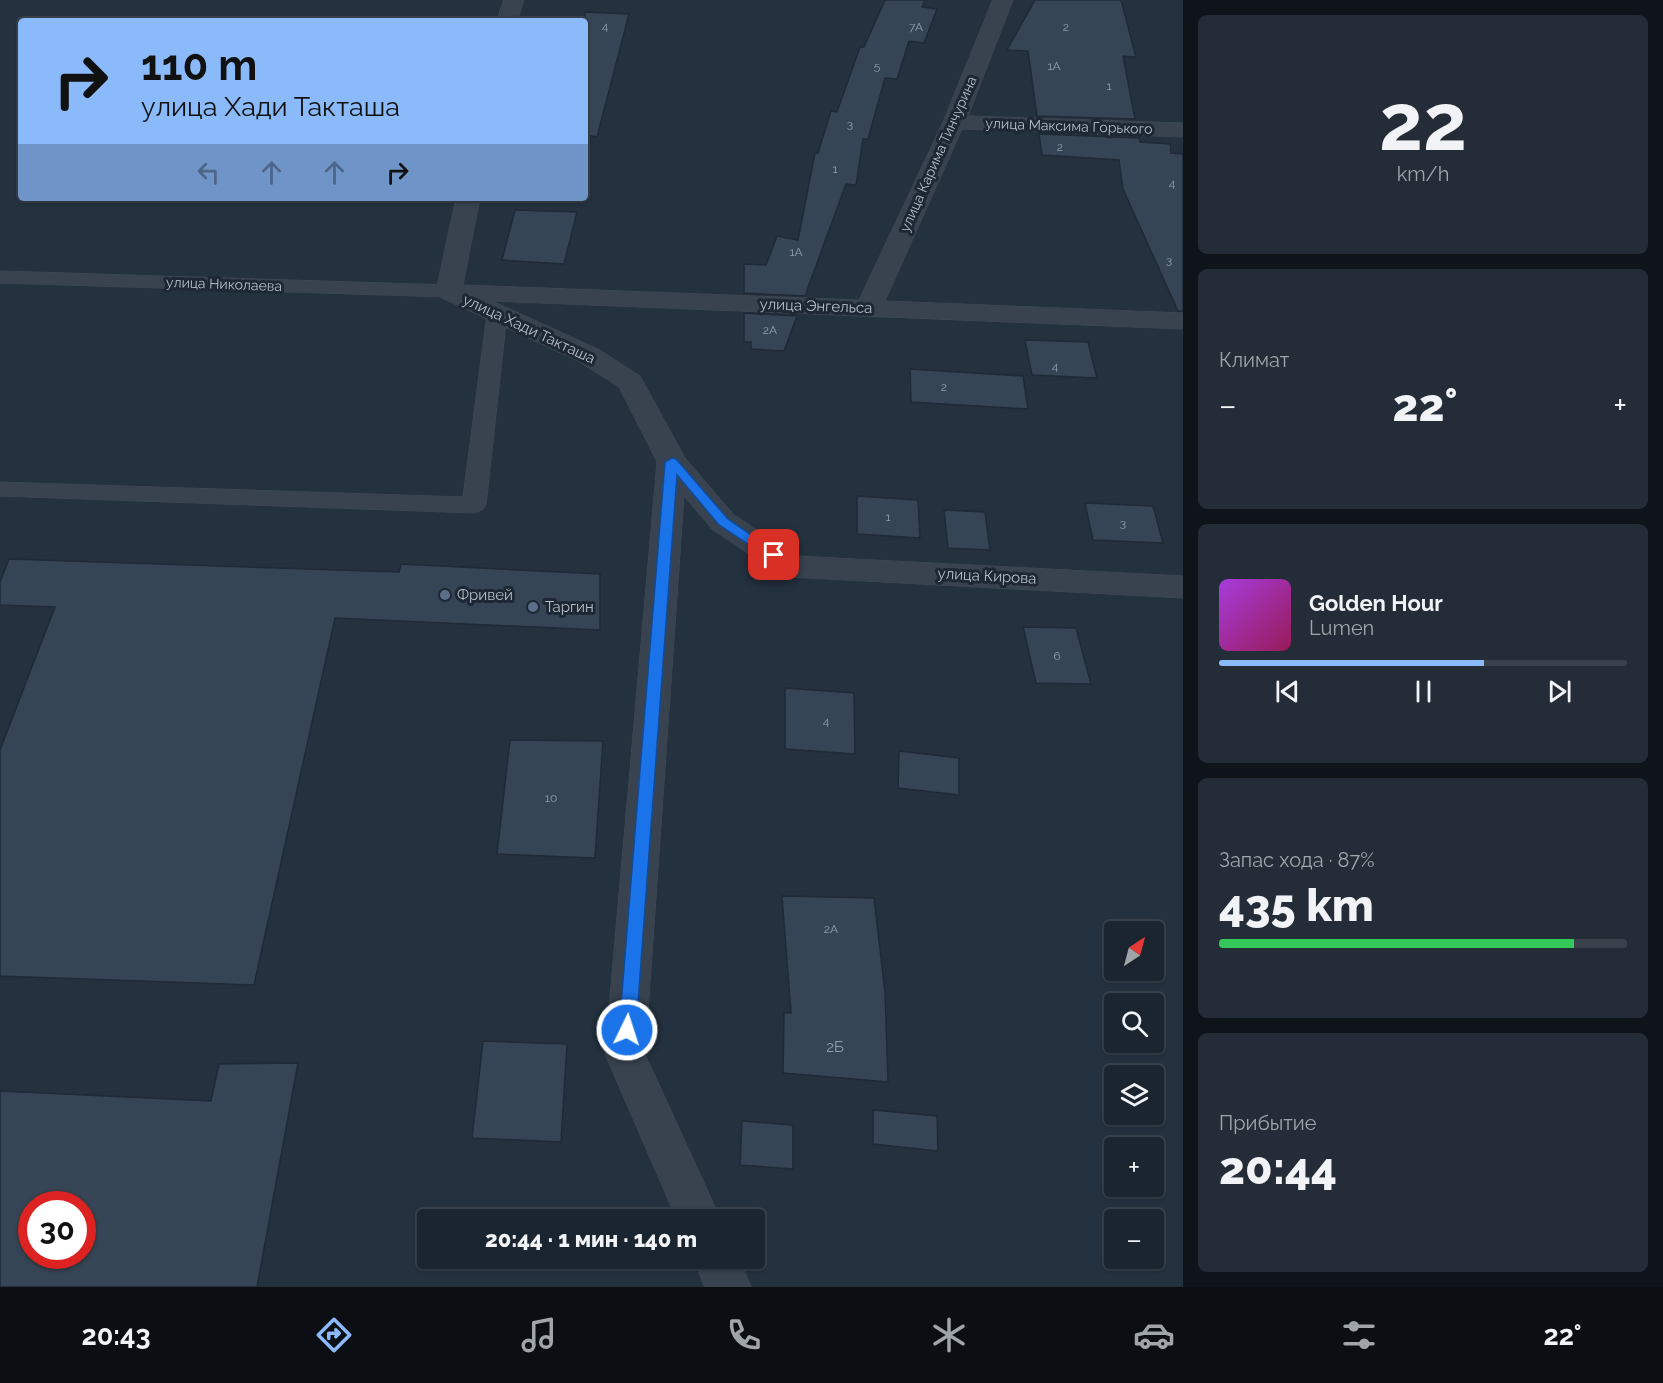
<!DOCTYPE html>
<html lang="ru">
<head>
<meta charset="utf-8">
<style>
	body { margin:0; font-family:Raleway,sans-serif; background:#242d37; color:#f1f3f6; height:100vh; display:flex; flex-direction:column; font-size:22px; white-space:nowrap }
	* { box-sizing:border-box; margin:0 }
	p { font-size:20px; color:#a0a5aa }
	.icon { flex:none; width:33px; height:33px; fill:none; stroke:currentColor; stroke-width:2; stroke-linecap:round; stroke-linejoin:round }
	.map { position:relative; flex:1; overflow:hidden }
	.details { display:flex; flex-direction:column; gap:15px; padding:15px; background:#0f141a; width:480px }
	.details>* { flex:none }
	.top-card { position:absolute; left:18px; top:18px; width:570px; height:183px; border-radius:6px; box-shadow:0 2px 4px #0004,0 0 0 2px #39424b; background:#8abafa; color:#111; overflow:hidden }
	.needle { width:39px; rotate:36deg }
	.buttons { position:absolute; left:1104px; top:921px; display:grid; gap:12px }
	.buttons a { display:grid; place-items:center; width:60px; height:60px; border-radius:6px; background:#1b252f; box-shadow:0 2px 4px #0004,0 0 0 2px #39424b; font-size:30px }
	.speed { position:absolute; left:18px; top:1191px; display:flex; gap:12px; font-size:30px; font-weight:700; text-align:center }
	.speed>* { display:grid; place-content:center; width:78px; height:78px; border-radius:50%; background:#1b252f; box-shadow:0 2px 4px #0004,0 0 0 2px #39424b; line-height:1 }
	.speed .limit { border:9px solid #d22; background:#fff; color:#111 }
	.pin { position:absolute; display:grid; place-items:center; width:51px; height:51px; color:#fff; margin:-26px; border-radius:12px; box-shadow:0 3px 9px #0006 }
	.me { position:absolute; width:66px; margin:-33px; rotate:4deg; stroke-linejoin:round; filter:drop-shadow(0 0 4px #0008) }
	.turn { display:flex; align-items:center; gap:21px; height:126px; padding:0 24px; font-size:27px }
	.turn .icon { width:78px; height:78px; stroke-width:2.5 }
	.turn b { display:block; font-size:42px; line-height:51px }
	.lanes { display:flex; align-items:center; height:57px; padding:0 24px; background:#0003; justify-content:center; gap:30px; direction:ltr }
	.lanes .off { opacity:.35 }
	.big { font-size:45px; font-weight:800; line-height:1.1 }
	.details .tile { flex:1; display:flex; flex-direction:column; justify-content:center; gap:9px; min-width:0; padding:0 21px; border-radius:9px; background:#242d37 }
	.details .dial { align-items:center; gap:0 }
	.dial b { font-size:78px; line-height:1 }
	.song { display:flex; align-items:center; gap:18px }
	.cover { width:72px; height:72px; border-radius:9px; background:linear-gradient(135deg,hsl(280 70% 55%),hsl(330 70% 35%)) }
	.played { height:6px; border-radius:3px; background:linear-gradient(90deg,#8abafa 65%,#39424b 65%) }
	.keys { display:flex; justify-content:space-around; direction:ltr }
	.heat { display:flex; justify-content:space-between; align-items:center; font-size:33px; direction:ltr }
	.charge { height:9px; border-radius:4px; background:linear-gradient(90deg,#34c759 87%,#39424b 0) }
	.trip { position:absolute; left:417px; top:1209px; width:348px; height:60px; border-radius:6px; background:#1b252f; box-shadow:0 2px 4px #0004,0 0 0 2px #39424b; font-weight:800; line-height:60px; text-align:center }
	.tabs { display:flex; height:96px; justify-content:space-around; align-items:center; background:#0b0f13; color:#a0a5aa }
	.tabs .icon { width:42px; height:42px }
	.tabs .current { color:#8abafa }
	.tabs b { font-size:27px; color:#f1f3f6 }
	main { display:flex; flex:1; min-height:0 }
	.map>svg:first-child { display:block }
	.building { fill:#364555; stroke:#1f2a36; stroke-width:1.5; fill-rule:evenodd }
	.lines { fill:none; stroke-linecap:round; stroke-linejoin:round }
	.lane-casing { stroke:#424c58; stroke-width:1 }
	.street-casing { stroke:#424c58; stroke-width:1 }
	.lane { fill:#38434f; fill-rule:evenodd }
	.street { fill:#38434f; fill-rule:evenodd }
	.route { fill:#1a73e8; stroke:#114b97; stroke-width:1.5 }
	.service-dot { fill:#5c6f8a; stroke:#1d2834; stroke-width:2 }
	.labels { text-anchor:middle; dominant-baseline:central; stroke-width:6; stroke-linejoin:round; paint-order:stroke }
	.number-label { font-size:12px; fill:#939eab }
	.far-street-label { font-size:14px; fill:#b5beca; stroke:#1d2834 }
	.street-label { font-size:15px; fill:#b5beca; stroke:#1d2834 }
	.poi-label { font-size:15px; fill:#b5beca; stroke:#1d2834; text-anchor:start }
	.near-number-label { font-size:15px; fill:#939eab }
</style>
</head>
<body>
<main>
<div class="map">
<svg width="1183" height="1287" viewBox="0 0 1183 1287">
	<rect width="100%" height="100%" fill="#24313f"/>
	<g class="building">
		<path d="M885,0H925L922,7L937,9L924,43L909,41L897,79L885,78L868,139H863L856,185L846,184L805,296L744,293V264L766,265L777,236L798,240L815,153H818L831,111L837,112L860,47H864Z"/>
		<path d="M1035,0H1121L1136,57L1123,56L1135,119L1037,116L1028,51L1007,50Z"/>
		<path d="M585,12L629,14L597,137L585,135Z"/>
		<path d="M1039,134L1139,138L1140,142L1170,144L1171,153L1183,154V311H1178L1123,189L1119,160L1042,155Z"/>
		<path d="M515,210L577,212L564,264L502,260Z"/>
		<path d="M744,313L797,316L784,351L751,349V342H744Z"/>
		<path d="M1025,340L1088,342L1097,378L1032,375Z"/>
		<path d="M910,369L1023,376L1028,409L911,402Z"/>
		<path d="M857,496L918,500L920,538L857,534Z"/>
		<path d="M1085,503L1153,506L1163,543L1093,540Z"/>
		<path d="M944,510L985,512L990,550L948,548Z"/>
		<path d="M9,559L399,572L401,564L600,574V630L335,618L254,985L0,976V750L55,607L0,605V582Z"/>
		<path d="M1023,627L1076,628L1091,684L1036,683Z"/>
		<path d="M785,688L854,693L855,754L785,749Z"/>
		<path d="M510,740L603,741L595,858L497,854Z"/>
		<path d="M899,751L959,758V795L898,788Z"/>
		<path d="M782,896L874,898L885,992L888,1082L783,1073L784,1013H791Z"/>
		<path d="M483,1041L567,1044L561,1142L472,1138Z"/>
		<path d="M298,1063L257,1287H0V1091L211,1101L219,1064ZM32,1204H82V1256H32Z"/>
		<path d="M873,1110L937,1116L938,1151L873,1144Z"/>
		<path d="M742,1121L793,1125V1169L740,1165Z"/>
	</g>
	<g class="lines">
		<g class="lane-casing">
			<g id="lane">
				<path d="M0,271L449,285L456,287L459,291L456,295L449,297L0,283Z"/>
				<path d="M497,308L504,310L507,314L486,505L482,510L474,513L0,496V482L463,497L487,314L490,310Z"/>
			</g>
		</g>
		<g class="street-casing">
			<g id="street">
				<path d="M504,0H524L517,21H497Z"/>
				<path d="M993,0H1013L968,116L1183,123V137L962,129L885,301L1183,313V329L492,301L598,349L640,376L685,458L734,515L797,556L1183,576V598L790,577L779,574L712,529L684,496L645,1054L721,1220H677L605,1054L657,462L619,387L578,361L440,297L436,291L456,198H480L463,285L859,300L943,122Z"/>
				<path d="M694,1258H739L751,1287H705Z"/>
			</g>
		</g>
		<use href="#lane" class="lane"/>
		<use href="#street" class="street"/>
	</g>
	<path class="route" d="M672,458L676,459L728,519L780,555L778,558H769L719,525L677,475L636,1030L633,1035L627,1037L621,1035L619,1030L665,462Z"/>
	<g class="service-dot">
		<circle cx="445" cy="595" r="6"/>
		<circle cx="533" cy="607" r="6"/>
	</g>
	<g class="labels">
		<g class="number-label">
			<text x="605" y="26">4</text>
			<text x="916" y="27">7А</text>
			<text x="1066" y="27">2</text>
			<text x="877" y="66">5</text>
			<text x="1054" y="66">1А</text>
			<text x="1109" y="86">1</text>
			<text x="850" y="124">3</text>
			<text x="1060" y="147">2</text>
			<text x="835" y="169">1</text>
			<text x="1172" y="183">4</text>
			<text x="796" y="252">1А</text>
			<text x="1169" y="260">3</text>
			<text x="770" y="330">2А</text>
			<text x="1055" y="366">4</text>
			<text x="944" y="387">2</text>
			<text x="888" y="517">1</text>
			<text x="1123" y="523">3</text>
			<text x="1057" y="656">6</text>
			<text x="826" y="721">4</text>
			<text x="551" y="798">10</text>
			<text x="831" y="929">2А</text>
		</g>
		<g class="far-street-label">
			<text transform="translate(1069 126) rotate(2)">улица Максима Горького</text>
			<text transform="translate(938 154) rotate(-66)">улица Карима Тинчурина</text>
			<text transform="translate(224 284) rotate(2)">улица Николаева</text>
		</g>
		<g class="street-label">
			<text transform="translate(816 306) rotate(2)">улица Энгельса</text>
			<text transform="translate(529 329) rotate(25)">улица Хади Такташа</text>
			<text transform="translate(987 576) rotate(3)">улица Кирова</text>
		</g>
		<g class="poi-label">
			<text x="457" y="595">Фривей</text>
			<text x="545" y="607">Таргин</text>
		</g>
		<g class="near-number-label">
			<text x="835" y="1047">2Б</text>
		</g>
	</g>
</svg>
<div class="buttons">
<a><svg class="needle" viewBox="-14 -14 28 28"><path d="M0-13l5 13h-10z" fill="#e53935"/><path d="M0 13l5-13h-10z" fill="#a0a5aa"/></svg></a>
<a><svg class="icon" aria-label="search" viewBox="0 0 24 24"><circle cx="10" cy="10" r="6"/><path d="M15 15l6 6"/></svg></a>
<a><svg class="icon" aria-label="layers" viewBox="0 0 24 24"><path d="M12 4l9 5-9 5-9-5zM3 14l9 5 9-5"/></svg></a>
<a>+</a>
<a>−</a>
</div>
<div class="speed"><div class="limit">30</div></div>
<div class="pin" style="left:774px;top:555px;background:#d93025"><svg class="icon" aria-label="arrive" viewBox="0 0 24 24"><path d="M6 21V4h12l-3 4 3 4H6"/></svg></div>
<svg class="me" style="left:627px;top:1030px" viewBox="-20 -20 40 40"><circle r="17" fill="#1a73e8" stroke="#fff" stroke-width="3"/><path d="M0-11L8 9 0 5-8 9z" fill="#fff"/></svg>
<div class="trip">20:44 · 1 мин · 140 m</div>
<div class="top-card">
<div class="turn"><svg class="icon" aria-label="right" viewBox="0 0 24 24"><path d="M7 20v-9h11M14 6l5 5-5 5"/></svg><div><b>110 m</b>улица Хади Такташа</div></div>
<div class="lanes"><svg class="icon off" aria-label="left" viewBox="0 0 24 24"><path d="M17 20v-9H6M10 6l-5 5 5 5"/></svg><svg class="icon off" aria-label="ahead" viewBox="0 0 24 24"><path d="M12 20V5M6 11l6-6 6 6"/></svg><svg class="icon off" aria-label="ahead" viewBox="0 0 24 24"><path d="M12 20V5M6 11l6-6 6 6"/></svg><svg class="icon" aria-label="right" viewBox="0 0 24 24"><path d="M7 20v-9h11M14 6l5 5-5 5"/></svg></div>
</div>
</div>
<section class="details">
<div class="tile dial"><b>22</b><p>km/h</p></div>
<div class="tile"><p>Климат</p>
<div class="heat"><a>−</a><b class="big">22°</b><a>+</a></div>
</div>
<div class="tile">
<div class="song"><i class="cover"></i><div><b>Golden Hour</b><p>Lumen</p></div></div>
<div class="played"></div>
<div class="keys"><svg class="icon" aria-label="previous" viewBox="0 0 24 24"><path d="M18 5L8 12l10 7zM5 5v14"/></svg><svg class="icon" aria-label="pause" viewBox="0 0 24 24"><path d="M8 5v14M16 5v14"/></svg><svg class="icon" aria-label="next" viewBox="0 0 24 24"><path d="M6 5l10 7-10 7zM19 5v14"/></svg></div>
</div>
<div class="tile"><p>Запас хода · 87%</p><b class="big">435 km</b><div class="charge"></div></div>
<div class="tile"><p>Прибытие</p><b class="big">20:44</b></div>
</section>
</main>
<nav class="tabs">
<b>20:43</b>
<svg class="icon current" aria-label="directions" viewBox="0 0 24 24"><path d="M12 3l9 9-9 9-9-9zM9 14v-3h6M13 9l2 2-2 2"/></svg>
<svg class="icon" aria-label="music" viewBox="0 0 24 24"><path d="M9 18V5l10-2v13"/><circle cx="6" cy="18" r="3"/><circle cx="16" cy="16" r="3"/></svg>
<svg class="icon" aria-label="phone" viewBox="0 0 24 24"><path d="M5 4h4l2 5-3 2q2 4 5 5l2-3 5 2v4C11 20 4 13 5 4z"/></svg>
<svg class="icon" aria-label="climate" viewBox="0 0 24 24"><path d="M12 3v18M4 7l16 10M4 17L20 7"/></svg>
<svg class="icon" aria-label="car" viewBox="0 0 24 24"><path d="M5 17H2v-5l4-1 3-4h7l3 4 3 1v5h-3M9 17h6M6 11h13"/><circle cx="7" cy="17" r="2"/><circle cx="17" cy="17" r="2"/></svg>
<svg class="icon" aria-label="filters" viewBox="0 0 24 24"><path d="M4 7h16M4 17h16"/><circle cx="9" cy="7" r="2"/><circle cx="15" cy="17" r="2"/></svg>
<b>22°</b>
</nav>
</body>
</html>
